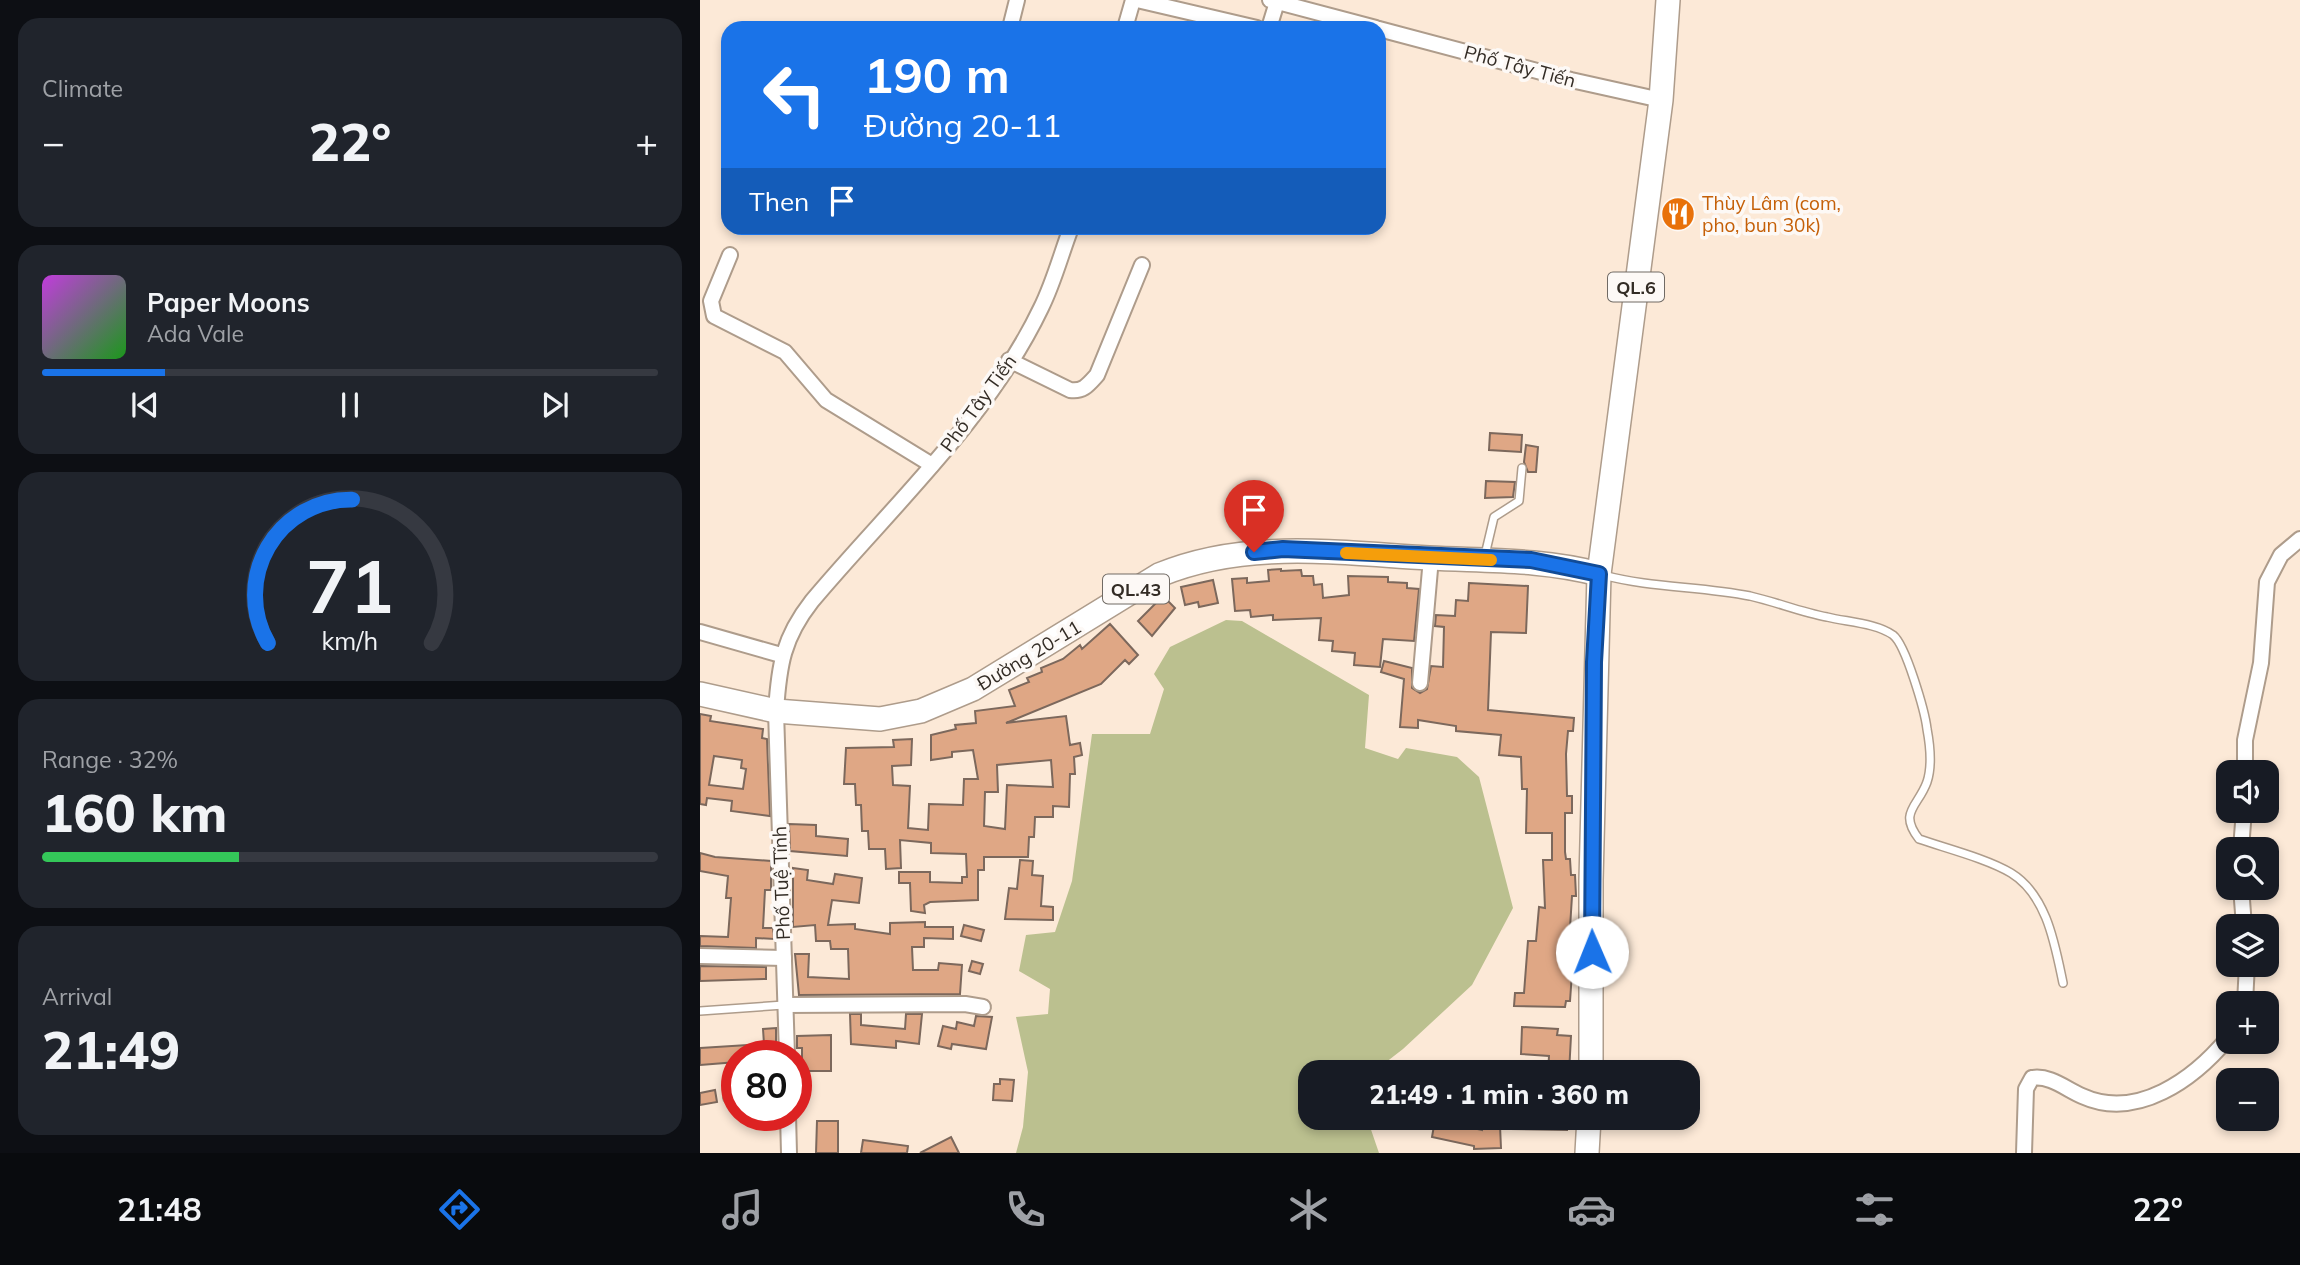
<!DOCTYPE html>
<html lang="en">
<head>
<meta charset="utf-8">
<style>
	body { margin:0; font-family:Mulish,sans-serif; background:#20242c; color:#f1f3f6; height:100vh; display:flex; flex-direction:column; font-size:26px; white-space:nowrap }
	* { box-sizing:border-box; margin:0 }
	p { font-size:23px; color:#9ea1a6 }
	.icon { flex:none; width:38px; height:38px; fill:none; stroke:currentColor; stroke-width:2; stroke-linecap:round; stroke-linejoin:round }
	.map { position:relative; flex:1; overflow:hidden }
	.details { display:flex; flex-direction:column; gap:18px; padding:18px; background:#0d0f14; width:700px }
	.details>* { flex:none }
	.banner { position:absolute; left:21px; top:21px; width:665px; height:214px; border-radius:21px; box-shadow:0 4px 10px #0003; background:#1a73e8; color:#fff; overflow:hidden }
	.fabs { position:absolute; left:1516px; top:760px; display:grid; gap:14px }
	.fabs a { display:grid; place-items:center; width:63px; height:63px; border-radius:14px; background:#171b24; box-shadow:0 4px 10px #0003; font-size:35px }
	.speed { position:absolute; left:21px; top:1040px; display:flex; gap:14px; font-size:35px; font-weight:700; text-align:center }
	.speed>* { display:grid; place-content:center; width:91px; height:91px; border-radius:50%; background:#171b24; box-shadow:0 4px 10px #0003; line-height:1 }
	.speed .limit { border:10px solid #d22; background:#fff; color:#111 }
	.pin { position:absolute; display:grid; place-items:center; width:60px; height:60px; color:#fff; margin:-72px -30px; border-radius:50% 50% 50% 0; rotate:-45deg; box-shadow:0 0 7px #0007 }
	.pin .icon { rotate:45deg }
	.me { position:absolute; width:77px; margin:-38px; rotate:359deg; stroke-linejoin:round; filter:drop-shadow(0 0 5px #0008) }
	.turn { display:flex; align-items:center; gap:24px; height:147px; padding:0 28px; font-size:32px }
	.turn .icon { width:91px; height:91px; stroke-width:2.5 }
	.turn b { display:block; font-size:49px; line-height:60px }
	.then { display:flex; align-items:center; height:66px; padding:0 28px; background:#0003; gap:14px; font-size:26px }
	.big { font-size:52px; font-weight:800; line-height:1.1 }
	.details .widget { flex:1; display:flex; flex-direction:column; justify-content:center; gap:10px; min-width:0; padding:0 24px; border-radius:21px; background:#20242c }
	.details .dial { align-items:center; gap:0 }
	.dial svg { height:182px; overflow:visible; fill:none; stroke:#363941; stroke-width:7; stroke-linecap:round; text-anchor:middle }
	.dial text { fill:#f1f3f6; stroke:none }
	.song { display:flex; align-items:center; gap:21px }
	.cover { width:84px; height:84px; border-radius:10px; background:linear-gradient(135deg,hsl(290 70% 55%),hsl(120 70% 35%)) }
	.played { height:7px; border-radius:4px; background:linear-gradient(90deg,#1a73e8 20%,#363941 20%) }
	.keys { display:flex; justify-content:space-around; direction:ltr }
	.heat { display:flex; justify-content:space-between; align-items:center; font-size:38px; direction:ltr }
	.charge { height:10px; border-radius:5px; background:linear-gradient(90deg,#34c759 32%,#363941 0) }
	.trip { position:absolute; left:598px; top:1060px; width:402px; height:70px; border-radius:21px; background:#171b24; box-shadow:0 4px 10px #0003; font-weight:800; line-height:70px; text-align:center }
	.dock { display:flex; height:112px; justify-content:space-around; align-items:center; background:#090b0e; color:#9ea1a6 }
	.dock .icon { width:49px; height:49px }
	.dock .current { color:#1a73e8 }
	.dock b { font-size:32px; color:#f1f3f6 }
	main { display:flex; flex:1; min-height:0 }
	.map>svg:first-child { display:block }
	.green { fill:#bbc08f }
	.building { fill:#dfa785; stroke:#7c685c; stroke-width:2; fill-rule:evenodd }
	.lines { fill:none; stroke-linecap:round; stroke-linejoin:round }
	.service-casing { stroke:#ae9c8b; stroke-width:10 }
	.minor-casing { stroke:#ae9c8b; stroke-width:18 }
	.trunk-casing { stroke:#ae9c8b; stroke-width:26 }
	.service { stroke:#fff; stroke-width:7 }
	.minor { stroke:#fff; stroke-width:14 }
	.trunk { stroke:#fff; stroke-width:23 }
	.route-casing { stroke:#114b97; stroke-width:18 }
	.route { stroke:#1a73e8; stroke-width:12 }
	.slow { stroke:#f59e0b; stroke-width:12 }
	.labels { text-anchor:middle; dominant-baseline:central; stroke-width:7; stroke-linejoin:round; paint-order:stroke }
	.shield { fill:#fdf9f6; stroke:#706a64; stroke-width:2 }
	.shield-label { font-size:18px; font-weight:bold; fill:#332c25 }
	.street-label { font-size:19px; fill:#332c25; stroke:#fdf9f6 }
	.food-label { font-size:19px; fill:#c56008; stroke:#fdf9f6; text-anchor:start }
</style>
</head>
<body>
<main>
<section class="details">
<div class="widget"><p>Climate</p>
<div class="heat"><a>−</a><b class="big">22°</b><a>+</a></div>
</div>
<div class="widget">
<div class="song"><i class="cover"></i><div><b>Paper Moons</b><p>Ada Vale</p></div></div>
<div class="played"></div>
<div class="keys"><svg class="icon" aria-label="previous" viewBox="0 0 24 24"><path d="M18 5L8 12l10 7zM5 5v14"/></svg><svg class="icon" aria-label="pause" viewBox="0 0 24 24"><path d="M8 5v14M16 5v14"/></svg><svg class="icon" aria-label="next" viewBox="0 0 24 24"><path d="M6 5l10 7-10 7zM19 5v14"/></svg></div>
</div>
<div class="widget dial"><svg viewBox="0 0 100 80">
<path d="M14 69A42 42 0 1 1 86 69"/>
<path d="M14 69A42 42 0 0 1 51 6" stroke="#1a73e8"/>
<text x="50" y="56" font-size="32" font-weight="700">71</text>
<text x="50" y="72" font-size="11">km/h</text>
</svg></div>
<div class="widget"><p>Range · 32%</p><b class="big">160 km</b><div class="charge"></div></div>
<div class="widget"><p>Arrival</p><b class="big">21:49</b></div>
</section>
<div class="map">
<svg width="1600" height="1153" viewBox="0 0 1600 1153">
	<rect width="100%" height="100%" fill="#fce9d7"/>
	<path class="green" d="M526,620L542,621L669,695L665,748L698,759L706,748L757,757L779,777L813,908L772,985L703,1049L672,1073H611V1118H667L679,1153H316L323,1127L328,1072L316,1017L348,1014L350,989L319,971L326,935L355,932L372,881L392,734H450L464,689L454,674L470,647Z"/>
	<g class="building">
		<path d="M790,433L822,435L821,452L789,450Z"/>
		<path d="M826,445L838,447L836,472H828L824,462Z"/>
		<path d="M786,481L815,482L813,497L785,498Z"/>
		<path d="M581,569V571L601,570L602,576H613L614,585L622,584L623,598L649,595L648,576L688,577V582L707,583V588L719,589L714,641L683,639L680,667L654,665L655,653L632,651L633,641L619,640L621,618L573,620V615L551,617L550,610L535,611L532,579L547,578V583L569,581L568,570Z"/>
		<path d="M513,580L518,603L499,607L498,602L485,605L481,587Z"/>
		<path d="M769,583L828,586L826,633L791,632L788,710L874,718L873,731H868L866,754L867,796H872V813H865V852L866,859H870L871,875H875L876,896H872L869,944H874L870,1001H866L865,1007L814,1006L815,993H824L828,941H836L839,907L845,908L843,860H852V833H826L827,789H822L821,757L799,755L801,735L756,731V726L718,720V728L700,727L704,679L681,672L684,661L712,668V688L720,693L727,689L731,666L743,667L744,627L735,626L736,615L755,616L756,600L768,601Z"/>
		<path d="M463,596L475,608L452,636L438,621Z"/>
		<path d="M410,624L438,655L429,664L425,660L401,684L306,723L366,716L370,745L380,743L382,755L374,757L375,774H370L369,807L353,806V817H335L334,837H329L328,857H284V870H278V900L230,902L224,905L225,913L211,911L210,883H199V872H230V882L262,883V877H267L266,854L231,853V843L200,840L201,868L186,869L185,849H169L168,831H162L161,805H156L155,784H144L146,748L194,747L193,740L212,739L211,765L192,766L193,785L210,786L208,828L228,830L229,804L263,805L264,779H278L273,750L252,752V757L231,760V735L256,729L255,725L276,723L275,711L315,706L309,690L329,682L327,678L342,672L341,668L363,659L380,645L382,649ZM351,760L353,787L307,785L305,829L284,826L285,792H298L297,765Z"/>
		<path d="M0,714L11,716L10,721L63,729L62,738L67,739L70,816L31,811L32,801L7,798L6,805L0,804ZM14,756L42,760L41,768L46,769L43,789L9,785Z"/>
		<path d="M89,824L116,825V836L148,839L147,856L90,851Z"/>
		<path d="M0,853L15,857L71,861V890H65L63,928H73L74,939L56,938V948L0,946V936L28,937L31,898H26L28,876L0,871Z"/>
		<path d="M320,860L333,861L332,875L343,876L341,906L353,907V920L305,919L309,888L317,889Z"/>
		<path d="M93,868L108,870L107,880L133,884L135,874L162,878L159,903L132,900L128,925L155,924V929L190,934V923L225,922V927H253V939L224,938V947H212L213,970H238L239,963L262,965L260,994L99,995L95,954H109L108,977L149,979L148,949H131L130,941H116L115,925L93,927Z"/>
		<path d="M264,925L284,930L281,941L261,936Z"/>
		<path d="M272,961L283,964L280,974L269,971Z"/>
		<path d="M0,966L66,967V979L0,981Z"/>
		<path d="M150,1014H161V1025L205,1029L206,1014H222L219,1044L196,1041V1048L151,1044Z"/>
		<path d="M276,1016L292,1017L286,1049L252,1044L251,1049L238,1046L243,1026L256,1029L257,1022L274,1026Z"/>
		<path d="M822,1027L858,1029L857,1035L871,1036L869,1073H848L849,1056L821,1054Z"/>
		<path d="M76,1028V1055H37V1062L0,1065V1048L64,1044L63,1029Z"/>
		<path d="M131,1035V1071H102V1048H97V1036Z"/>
		<path d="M300,1079L314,1080L312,1101L293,1100L294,1084H300Z"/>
		<path d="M15,1090L17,1102L0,1105V1093Z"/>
		<path d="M811,1118H867V1130L811,1129Z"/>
		<path d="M735,1120L782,1130V1127L800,1126L801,1148L774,1149V1146L732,1137Z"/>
		<path d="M117,1121H138V1153H116Z"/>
		<path d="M251,1137L259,1153H220Z"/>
		<path d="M163,1140L208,1146L207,1153H161Z"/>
	</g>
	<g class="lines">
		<g class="service-casing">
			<g id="service">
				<path d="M785,555L794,517L819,501L822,468"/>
				<path d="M903,575C951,588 1001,586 1050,596C1076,602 1101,612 1127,617C1147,622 1176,623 1193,635C1206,645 1225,712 1227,729C1230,745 1232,767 1227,782C1218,807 1198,812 1219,839C1245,848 1288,859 1311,873C1347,895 1355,945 1363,983"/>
				<path d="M0,1011L84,1005"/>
			</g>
		</g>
		<g class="minor-casing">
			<g id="minor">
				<path d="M437,0L557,28"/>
				<path d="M570,0L676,28"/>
				<path d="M310,28L317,0"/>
				<path d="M425,28L433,0"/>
				<path d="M569,28L577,2"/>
				<path d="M679,29L871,80L961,100"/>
				<path d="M30,255L11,301L14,316L85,352L126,400L232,465"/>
				<path d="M309,360L370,390C383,392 388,385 397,375L442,265"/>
				<path d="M0,632L81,655"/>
				<path d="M720,683L731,558"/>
				<path d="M1545,772V740L1561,663L1567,582L1581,555L1600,539"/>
				<path d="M1541,849L1544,810"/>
				<path d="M1541,887L1544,926"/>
				<path d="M0,956L84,958"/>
				<path d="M1545,1003L1547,964"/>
				<path d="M85,1005L265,1004L283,1007"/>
				<path d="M87,1055L76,711C79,665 83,638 112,601C190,508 288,419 341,308C354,282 361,254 371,228"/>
				<path d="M31,1097L37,1094"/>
				<path d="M88,1115L89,1153"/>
				<path d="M1324,1153L1326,1089L1332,1078C1350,1075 1366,1089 1382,1096C1437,1121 1494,1079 1528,1038"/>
			</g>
		</g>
		<g class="trunk-casing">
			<g id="trunk">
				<path d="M0,694L76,711L180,719L221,711L273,689L459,575C546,539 637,553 729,558C787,561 842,559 899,574"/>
				<path d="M891,1073V880L899,574L961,100L968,0"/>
				<path d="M887,1153L889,1118"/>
			</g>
		</g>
		<use href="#service" class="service"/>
		<use href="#minor" class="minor"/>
		<use href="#trunk" class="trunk"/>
	</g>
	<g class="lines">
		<g class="route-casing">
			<path id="route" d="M554,552L583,549L831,560L899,574L894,662L892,952"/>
		</g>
		<use href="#route" class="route"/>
		<path class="slow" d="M646,553L791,560"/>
	</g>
	<defs>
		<g id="restaurant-disc" transform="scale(1.75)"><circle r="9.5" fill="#e8710a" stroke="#fdf9f6"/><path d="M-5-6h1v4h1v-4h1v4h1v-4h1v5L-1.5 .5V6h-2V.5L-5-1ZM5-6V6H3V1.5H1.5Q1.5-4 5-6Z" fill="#fff"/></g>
	</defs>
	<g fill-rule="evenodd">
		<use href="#restaurant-disc" x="978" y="214"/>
	</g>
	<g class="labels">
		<g class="shield">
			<rect x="908" y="272.5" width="56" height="29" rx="5"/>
			<rect x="403" y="574.5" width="66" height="29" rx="5"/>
		</g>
		<g class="shield-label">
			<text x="936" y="287">QL.6</text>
			<text x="436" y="589">QL.43</text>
		</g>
		<g class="street-label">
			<text transform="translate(820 66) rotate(15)">Phố Tây Tiến</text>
			<text transform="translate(278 403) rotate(-54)">Phố Tây Tiến</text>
			<text transform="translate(329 655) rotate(-31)">Đường 20-11</text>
			<text transform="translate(81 883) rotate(-92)">Phố Tuệ Tĩnh</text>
		</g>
		<g class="food-label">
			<text x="1002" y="203">Thùy Lâm (com,<tspan x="1002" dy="22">pho, bun 30k)</tspan></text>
		</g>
	</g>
</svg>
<div class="fabs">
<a><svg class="icon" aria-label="sound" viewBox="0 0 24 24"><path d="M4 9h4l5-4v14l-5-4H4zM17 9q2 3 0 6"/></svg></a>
<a><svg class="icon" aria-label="search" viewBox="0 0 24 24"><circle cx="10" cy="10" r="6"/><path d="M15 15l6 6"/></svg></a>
<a><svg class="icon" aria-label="layers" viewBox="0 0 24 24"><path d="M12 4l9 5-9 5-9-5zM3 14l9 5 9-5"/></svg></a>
<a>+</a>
<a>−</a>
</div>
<div class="speed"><div class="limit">80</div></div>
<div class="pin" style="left:554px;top:552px;background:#d93025"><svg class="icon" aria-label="arrive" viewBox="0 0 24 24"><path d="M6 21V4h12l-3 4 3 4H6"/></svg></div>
<svg class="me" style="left:892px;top:952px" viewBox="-20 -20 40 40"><circle r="19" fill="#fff"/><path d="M0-13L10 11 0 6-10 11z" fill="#1a73e8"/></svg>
<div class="trip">21:49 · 1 min · 360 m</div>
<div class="banner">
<div class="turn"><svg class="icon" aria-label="left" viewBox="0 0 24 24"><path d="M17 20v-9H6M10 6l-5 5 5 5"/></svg><div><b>190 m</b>Đường 20-11</div></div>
<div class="then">Then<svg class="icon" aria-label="arrive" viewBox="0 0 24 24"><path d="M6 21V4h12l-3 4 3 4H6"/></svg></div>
</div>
</div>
</main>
<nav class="dock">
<b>21:48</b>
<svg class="icon current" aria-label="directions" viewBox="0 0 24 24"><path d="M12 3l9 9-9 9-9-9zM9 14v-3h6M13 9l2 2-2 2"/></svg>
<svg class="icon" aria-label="music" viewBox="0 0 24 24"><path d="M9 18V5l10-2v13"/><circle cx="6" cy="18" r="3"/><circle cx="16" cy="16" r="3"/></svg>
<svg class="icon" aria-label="phone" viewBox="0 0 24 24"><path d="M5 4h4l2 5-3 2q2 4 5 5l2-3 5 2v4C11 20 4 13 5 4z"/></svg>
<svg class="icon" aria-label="climate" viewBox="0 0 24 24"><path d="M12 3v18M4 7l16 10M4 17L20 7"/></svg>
<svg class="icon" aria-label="car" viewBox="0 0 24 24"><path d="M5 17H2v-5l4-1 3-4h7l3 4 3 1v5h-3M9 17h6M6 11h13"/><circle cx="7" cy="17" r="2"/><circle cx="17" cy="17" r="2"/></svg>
<svg class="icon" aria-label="filters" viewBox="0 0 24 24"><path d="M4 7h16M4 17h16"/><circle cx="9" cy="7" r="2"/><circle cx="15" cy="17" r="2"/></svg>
<b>22°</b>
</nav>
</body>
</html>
